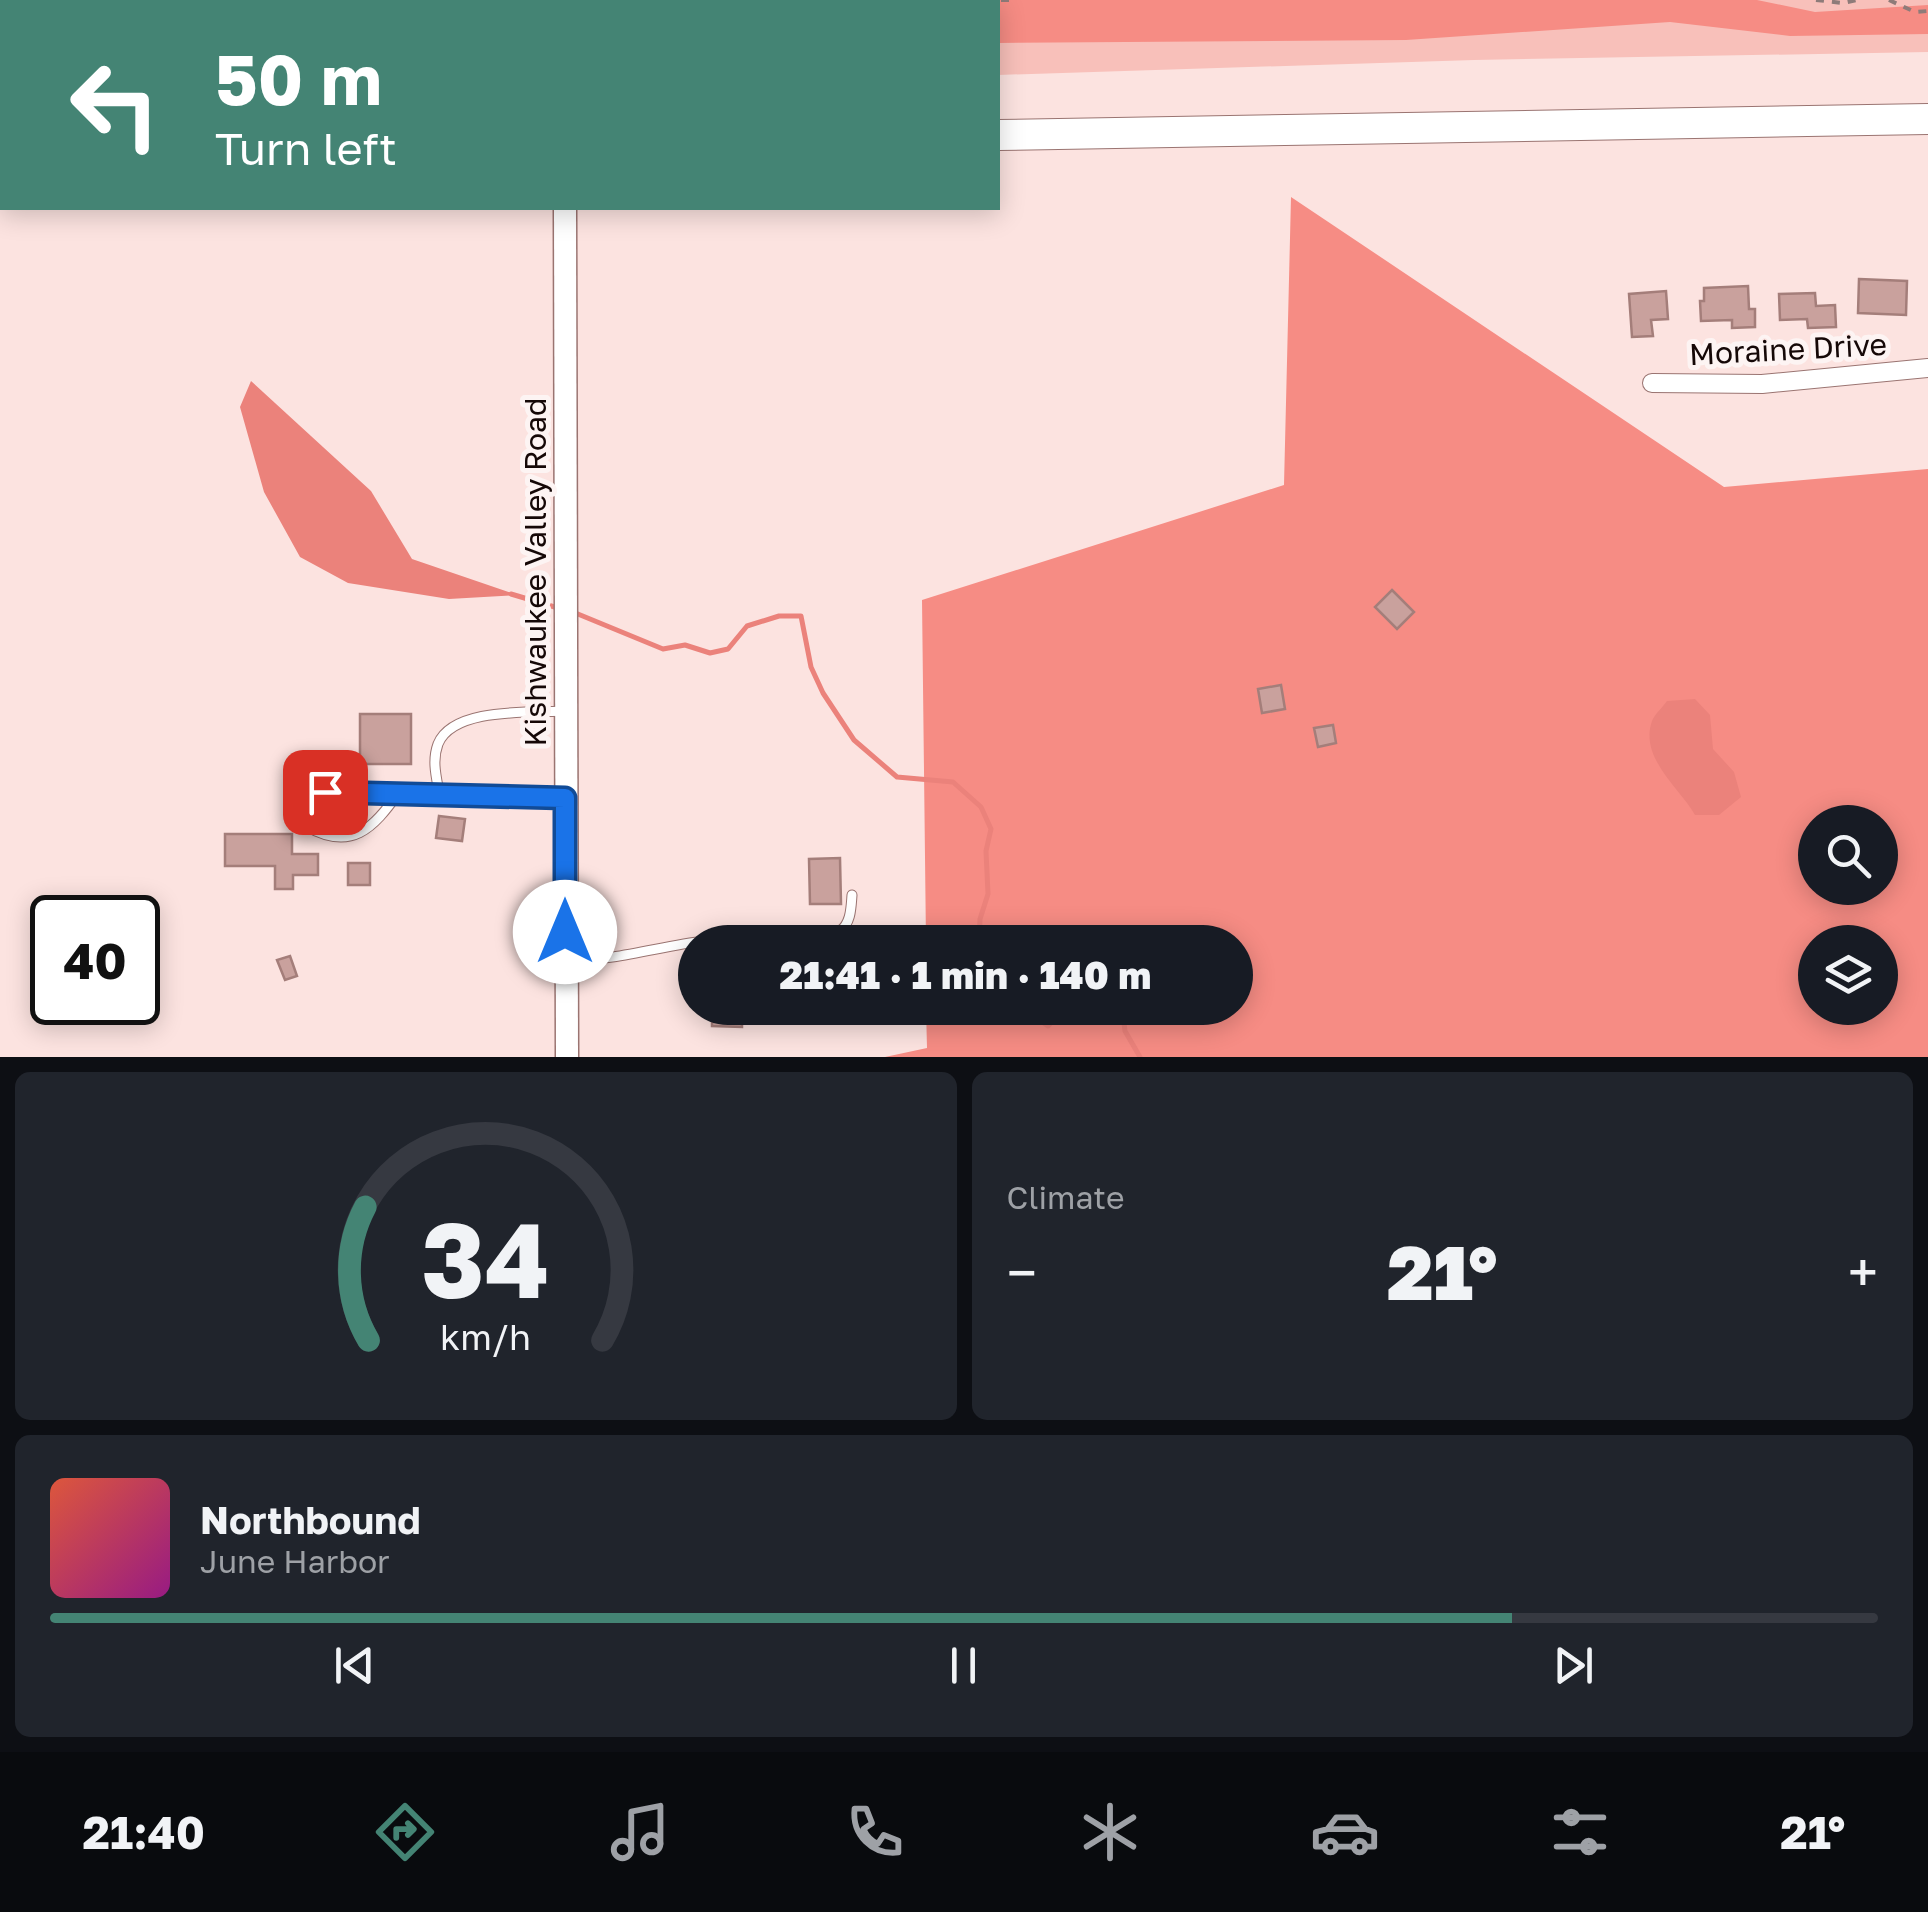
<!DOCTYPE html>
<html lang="en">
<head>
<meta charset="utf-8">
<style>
	body { margin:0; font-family:"Golos Text",sans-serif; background:#20242c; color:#f1f3f6; height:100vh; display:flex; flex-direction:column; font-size:38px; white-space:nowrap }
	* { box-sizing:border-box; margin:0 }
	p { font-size:32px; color:#9ea1a6 }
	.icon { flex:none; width:55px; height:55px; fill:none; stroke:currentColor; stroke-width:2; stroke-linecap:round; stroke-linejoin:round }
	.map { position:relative; height:1057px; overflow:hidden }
	.sheet { display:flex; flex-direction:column; gap:15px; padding:15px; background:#0d0f14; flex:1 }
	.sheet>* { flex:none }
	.top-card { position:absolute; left:0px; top:0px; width:1000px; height:210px; box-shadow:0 5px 25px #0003; background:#448474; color:#fff; overflow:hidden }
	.buttons { position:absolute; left:1798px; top:805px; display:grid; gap:20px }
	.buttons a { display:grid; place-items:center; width:100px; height:100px; border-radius:50%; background:#171b24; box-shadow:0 5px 25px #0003; font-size:50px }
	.speed { position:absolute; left:30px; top:895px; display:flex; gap:20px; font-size:50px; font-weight:700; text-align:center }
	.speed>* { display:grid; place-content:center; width:130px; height:130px; border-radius:50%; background:#171b24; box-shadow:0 5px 25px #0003; line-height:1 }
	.speed .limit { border:5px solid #111; border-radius:15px; background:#fff; color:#111 }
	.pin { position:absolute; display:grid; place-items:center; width:85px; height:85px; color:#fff; margin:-42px; border-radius:20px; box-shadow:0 5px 15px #0006 }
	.me { position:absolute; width:110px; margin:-55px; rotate:0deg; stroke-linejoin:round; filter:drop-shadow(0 0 8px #0008) }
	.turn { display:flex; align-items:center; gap:35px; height:210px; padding:0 50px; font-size:45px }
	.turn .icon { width:130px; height:130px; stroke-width:2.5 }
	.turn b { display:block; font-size:70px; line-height:85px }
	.big { font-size:75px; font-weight:800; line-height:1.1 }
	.sheet .tile { flex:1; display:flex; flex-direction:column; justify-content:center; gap:15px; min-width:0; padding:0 35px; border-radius:15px; background:#20242c }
	.sheet .dial { align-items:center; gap:0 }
	.dial svg { height:260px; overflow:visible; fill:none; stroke:#363941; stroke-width:7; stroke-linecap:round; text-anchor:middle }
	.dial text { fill:#f1f3f6; stroke:none }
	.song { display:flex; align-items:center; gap:30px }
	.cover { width:120px; height:120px; border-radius:15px; background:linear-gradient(135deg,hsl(10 70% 55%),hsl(310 70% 35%)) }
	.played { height:10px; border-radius:5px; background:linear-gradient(90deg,#448474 80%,#363941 80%) }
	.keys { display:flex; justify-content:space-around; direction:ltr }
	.heat { display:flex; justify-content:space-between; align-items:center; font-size:55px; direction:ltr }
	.sheet .tiles { flex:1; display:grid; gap:15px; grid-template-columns:1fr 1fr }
	.tile:last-child { grid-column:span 2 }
	.trip { position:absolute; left:678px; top:925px; width:575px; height:100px; border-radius:50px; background:#171b24; box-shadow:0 5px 25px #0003; font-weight:800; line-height:100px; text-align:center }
	.tabs { display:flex; height:160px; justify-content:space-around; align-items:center; background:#090b0e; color:#9ea1a6 }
	.tabs .icon { width:70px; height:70px }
	.tabs .on { color:#448474 }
	.tabs b { font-size:45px; color:#f1f3f6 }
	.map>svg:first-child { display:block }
	.green { fill:#f8c0ba }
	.forest { fill:#f68c84; fill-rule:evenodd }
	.water { fill:#eb827b }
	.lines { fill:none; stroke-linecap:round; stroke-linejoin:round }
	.stream { stroke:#eb827b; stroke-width:5 }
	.building { fill:#c9a19d; stroke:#a47e7a; stroke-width:2.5 }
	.service-casing { stroke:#9a7471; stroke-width:11 }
	.minor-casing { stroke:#9a7471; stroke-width:20 }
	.tertiary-casing { stroke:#9a7471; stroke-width:25 }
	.primary-casing { stroke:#9a7471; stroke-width:32 }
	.path { stroke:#8e7b79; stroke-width:4; stroke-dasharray:8 8; stroke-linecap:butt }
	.service { stroke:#fff; stroke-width:9 }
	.minor { stroke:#fff; stroke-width:18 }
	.tertiary { stroke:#fff; stroke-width:22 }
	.primary { stroke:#fff; stroke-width:30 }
	.route-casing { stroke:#114b97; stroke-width:25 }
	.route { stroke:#1a73e8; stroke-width:18 }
	.labels { text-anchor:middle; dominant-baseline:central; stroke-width:10; stroke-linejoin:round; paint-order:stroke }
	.street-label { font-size:30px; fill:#150807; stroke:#fdf4f3 }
</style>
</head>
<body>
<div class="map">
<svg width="1928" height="1057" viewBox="0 0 1928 1057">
	<rect width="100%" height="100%" fill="#fce3e0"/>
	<path class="green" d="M590,0H1928V52L1474,60L998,75V2Z"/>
	<g class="forest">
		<path d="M140,0H535L139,2Z"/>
		<path d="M623,0H1757L1815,12L1928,5V34L1790,36L1670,22L1406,40L998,43V2Z"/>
		<path d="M1291,197L1724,487L1928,469V1057H885L927,1048L926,1008H1235V942H926L922,600L1284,485ZM1815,822H1880V888H1815ZM1815,942H1880V1008H1815Z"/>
	</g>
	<g class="water">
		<path d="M251,381L371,491L412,559L517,595L449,599L348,583L300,557L264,492L240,407Z"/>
		<path d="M1695,699L1710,715L1713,749L1734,772L1741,797L1719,815H1695C1680,788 1639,758 1652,721C1654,715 1663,707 1667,701Z"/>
	</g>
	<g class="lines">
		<g class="stream">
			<path d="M511,594L558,608"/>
			<path d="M573,612L663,649L685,645L710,653L728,649L747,626L779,616H801L811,667L823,693L854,740L897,777L953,782L981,807L991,829L986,851L988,894L980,919L979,942"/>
			<path d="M1023,1008L1048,1026L1060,1013L1074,1008"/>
			<path d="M1105,1008L1123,1015L1125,1031L1140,1057"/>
		</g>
	</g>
	<g class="building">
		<path d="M1859,279L1907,281L1906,315L1858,313Z"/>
		<path d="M1748,286L1749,309H1755V327L1732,328V320L1701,321L1700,301H1704V288Z"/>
		<path d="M1666,291L1668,319L1651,320L1653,336L1632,337L1629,294Z"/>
		<path d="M1815,293L1816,306L1835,305L1836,327L1808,328L1807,319L1780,320L1779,294Z"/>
		<path d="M1392,590L1414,612L1397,629L1375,607Z"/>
		<path d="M1281,685L1285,709L1262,713L1258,689Z"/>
		<rect x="360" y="714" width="51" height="50"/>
		<path d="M1333,725L1336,743L1318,747L1314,728Z"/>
		<path d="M357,800V818H337L336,801Z"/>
		<path d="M439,816L465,819L462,841L436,838Z"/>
		<path d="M225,834H292V854H318V875H293V889H275V866H225Z"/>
		<path d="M840,858L841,904H810L809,859Z"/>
		<rect x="348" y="863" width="22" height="22"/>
		<path d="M290,956L297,976L285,980L277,960Z"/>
		<path d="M712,1008H742V1027L712,1026Z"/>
	</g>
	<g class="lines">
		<g class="service-casing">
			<g id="service">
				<path d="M399,792C373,829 351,852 306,826L302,810L307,800L325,792H439L565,798"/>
				<path d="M439,792C436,776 432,760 438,744C453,707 531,713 565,711"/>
				<path d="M569,961C632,960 692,935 756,938C781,940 818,948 840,931C851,923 851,908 852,895"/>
			</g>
		</g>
		<g class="minor-casing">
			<path id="minor" d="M1652,383L1762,384L1928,368"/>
		</g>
		<g class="tertiary-casing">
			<g id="tertiary">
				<path d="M563,0V2"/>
				<path d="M565,208L567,1057"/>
			</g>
		</g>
		<g class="primary-casing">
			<g id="primary">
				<path d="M998,135L1928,119"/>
				<path d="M0,155H2"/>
			</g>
		</g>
		<g class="path">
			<path d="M1001,0H1017"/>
			<path d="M1816,0L1843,3L1857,0"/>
			<path d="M1889,0L1915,12L1928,11"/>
		</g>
		<use href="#service" class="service"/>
		<use href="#minor" class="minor"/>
		<use href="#tertiary" class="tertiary"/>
		<use href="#primary" class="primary"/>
	</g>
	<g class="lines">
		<g class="route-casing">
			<path id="route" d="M325,792L565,798V932"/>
		</g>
		<use href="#route" class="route"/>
	</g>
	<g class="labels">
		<g class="street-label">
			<text transform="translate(1788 349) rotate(-3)">Moraine Drive</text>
			<text transform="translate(535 572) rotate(-90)">Kishwaukee Valley Road</text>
		</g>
	</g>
</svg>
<div class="buttons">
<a><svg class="icon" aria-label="search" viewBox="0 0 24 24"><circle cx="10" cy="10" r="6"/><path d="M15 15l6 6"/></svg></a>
<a><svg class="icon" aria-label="layers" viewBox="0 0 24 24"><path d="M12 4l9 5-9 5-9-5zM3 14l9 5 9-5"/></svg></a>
</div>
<div class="speed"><div class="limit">40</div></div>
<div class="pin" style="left:325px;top:792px;background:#d93025"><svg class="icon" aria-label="arrive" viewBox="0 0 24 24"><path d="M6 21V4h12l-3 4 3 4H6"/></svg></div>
<svg class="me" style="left:565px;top:932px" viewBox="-20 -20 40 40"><circle r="19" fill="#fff"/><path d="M0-13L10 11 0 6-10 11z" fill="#1a73e8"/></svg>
<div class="trip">21:41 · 1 min · 140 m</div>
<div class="top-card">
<div class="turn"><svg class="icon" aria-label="left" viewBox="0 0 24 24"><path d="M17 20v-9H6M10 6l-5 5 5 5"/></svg><div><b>50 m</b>Turn left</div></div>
</div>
</div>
<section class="sheet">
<div class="tiles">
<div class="tile dial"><svg viewBox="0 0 100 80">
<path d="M14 69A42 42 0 1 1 86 69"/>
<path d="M14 69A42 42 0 0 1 13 28" stroke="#448474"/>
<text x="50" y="56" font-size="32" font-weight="700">34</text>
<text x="50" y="72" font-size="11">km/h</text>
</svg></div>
<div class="tile"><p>Climate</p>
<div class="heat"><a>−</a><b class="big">21°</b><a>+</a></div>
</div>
<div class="tile">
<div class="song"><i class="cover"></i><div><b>Northbound</b><p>June Harbor</p></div></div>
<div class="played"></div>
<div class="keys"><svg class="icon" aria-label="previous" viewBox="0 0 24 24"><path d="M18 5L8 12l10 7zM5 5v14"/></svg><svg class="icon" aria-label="pause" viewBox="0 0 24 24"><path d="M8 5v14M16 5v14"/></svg><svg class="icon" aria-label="next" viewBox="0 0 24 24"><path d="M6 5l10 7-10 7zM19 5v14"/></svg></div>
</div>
</div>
</section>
<nav class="tabs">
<b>21:40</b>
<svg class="icon on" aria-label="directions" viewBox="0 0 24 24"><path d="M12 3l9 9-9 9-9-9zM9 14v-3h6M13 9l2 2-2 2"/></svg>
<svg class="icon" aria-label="music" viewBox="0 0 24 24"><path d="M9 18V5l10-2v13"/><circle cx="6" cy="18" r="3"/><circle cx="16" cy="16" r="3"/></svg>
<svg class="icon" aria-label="phone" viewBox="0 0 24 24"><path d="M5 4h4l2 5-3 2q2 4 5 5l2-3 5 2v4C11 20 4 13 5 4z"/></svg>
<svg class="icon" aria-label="climate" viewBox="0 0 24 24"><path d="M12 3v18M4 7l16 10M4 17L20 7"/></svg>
<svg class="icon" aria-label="car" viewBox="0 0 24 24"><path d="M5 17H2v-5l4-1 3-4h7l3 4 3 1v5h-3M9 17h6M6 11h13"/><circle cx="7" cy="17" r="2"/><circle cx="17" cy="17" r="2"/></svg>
<svg class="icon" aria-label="filters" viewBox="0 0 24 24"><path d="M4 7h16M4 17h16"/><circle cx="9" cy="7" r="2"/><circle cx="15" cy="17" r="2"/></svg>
<b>21°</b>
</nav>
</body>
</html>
